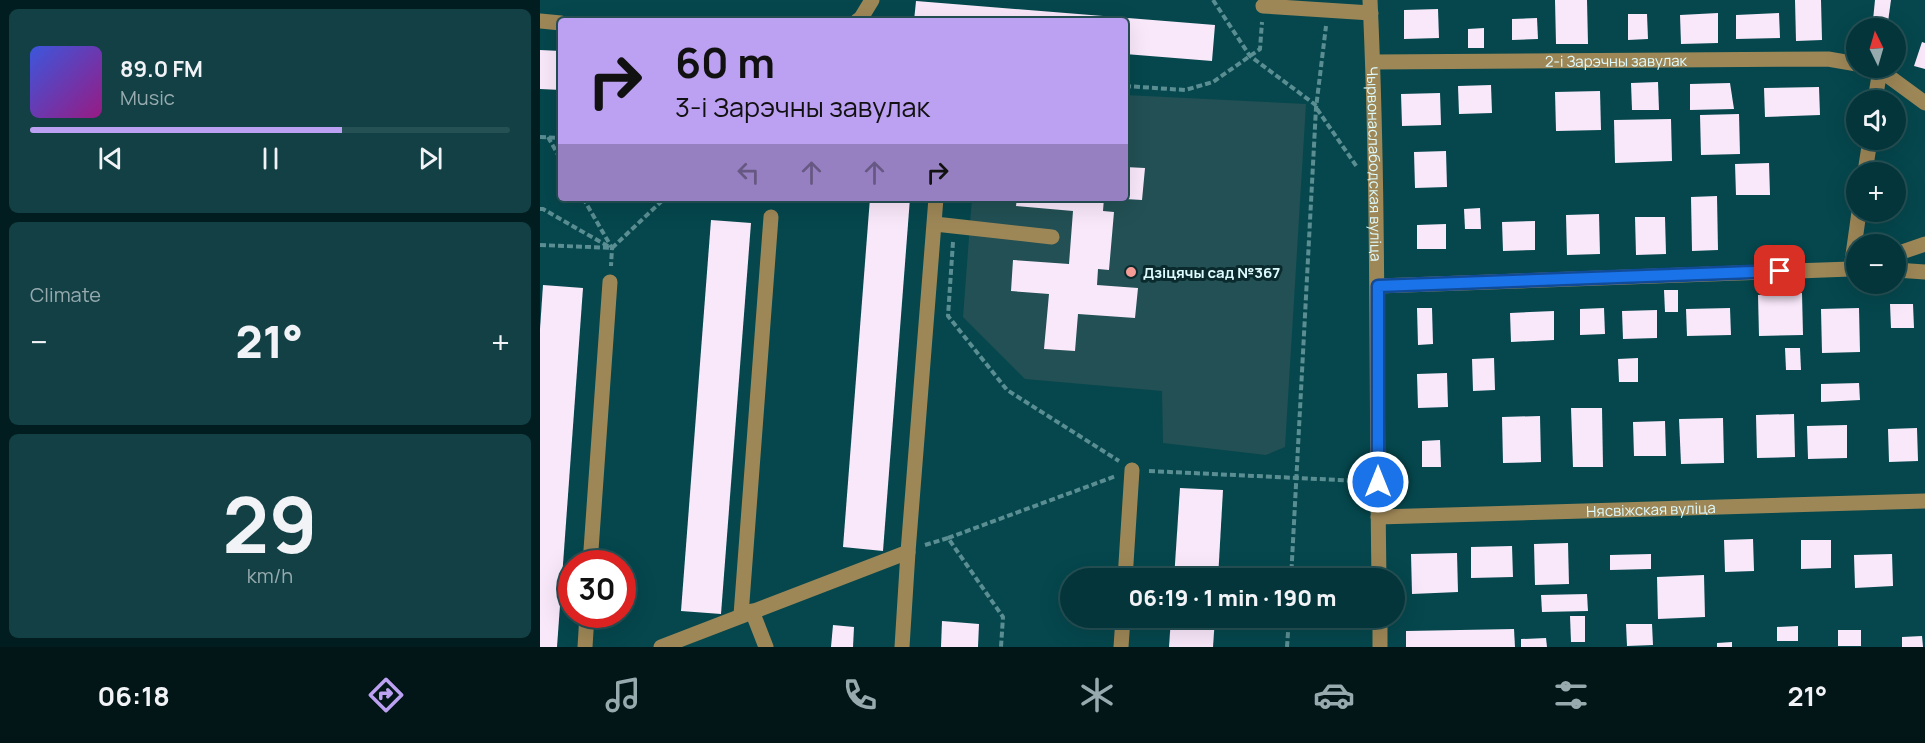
<!DOCTYPE html>
<html lang="en">
<head>
<meta charset="utf-8">
<style>
	body { margin:0; font-family:Manrope,sans-serif; background:#124045; color:#f1f3f6; height:100vh; display:flex; flex-direction:column; font-size:22px; white-space:nowrap }
	* { box-sizing:border-box; margin:0 }
	p { font-size:20px; color:#97abaf }
	.icon { flex:none; width:33px; height:33px; fill:none; stroke:currentColor; stroke-width:2; stroke-linecap:round; stroke-linejoin:round }
	.map { position:relative; flex:1; overflow:hidden }
	.panel { display:flex; flex-direction:column; gap:9px; padding:9px; background:#021d20; width:540px }
	.panel>* { flex:none }
	.hud { position:absolute; left:18px; top:18px; width:570px; height:183px; border-radius:6px; box-shadow:0 6px 24px #0002,0 0 0 2px #255054; background:#bca0f2; color:#111; overflow:hidden }
	.needle { width:39px; rotate:355deg }
	.tools { position:absolute; left:1306px; top:18px; display:grid; gap:12px }
	.tools a { display:grid; place-items:center; width:60px; height:60px; border-radius:50%; background:#04353a; box-shadow:0 6px 24px #0002,0 0 0 2px #255054; font-size:30px }
	.speed { position:absolute; left:18px; top:550px; display:flex; gap:12px; font-size:30px; font-weight:700; text-align:center }
	.speed>* { display:grid; place-content:center; width:78px; height:78px; border-radius:50%; background:#04353a; box-shadow:0 6px 24px #0002,0 0 0 2px #255054; line-height:1 }
	.speed .limit { border:9px solid #d22; background:#fff; color:#111 }
	.pin { position:absolute; display:grid; place-items:center; width:51px; height:51px; color:#fff; margin:-26px; border-radius:12px; box-shadow:0 3px 9px #0006 }
	.me { position:absolute; width:66px; margin:-33px; rotate:0deg; stroke-linejoin:round; filter:drop-shadow(0 0 4px #0008) }
	.turn { display:flex; align-items:center; gap:21px; height:126px; padding:0 18px; font-size:27px }
	.turn .icon { width:78px; height:78px; stroke-width:2.5 }
	.turn b { display:block; font-size:42px; line-height:51px }
	.lanes { display:flex; align-items:center; height:57px; padding:0 18px; background:#0003; justify-content:center; gap:30px; direction:ltr }
	.lanes .off { opacity:.35 }
	.big { font-size:45px; font-weight:800; line-height:1.1 }
	.panel .widget { flex:1; display:flex; flex-direction:column; justify-content:center; gap:9px; min-width:0; padding:0 21px; border-radius:9px; background:#124045 }
	.panel .dial { align-items:center; gap:0 }
	.dial b { font-size:78px; line-height:1 }
	.song { display:flex; align-items:center; gap:18px }
	.cover { width:72px; height:72px; border-radius:9px; background:linear-gradient(135deg,hsl(230 70% 55%),hsl(310 70% 35%)) }
	.played { height:6px; border-radius:3px; background:linear-gradient(90deg,#bca0f2 65%,#255054 65%) }
	.keys { display:flex; justify-content:space-around; direction:ltr }
	.heat { display:flex; justify-content:space-between; align-items:center; font-size:33px; direction:ltr }
	.trip { position:absolute; left:520px; top:568px; width:345px; height:60px; border-radius:30px; background:#04353a; box-shadow:0 6px 24px #0002,0 0 0 2px #255054; font-weight:800; line-height:60px; text-align:center }
	.tab-bar { display:flex; height:96px; justify-content:space-around; align-items:center; background:#021517; color:#97abaf }
	.tab-bar .icon { width:42px; height:42px }
	.tab-bar .selected { color:#bca0f2 }
	.tab-bar b { font-size:27px; color:#f1f3f6 }
	main { display:flex; flex:1; min-height:0 }
	.map>svg:first-child { display:block }
	.built { fill:#225054 }
	.building { fill:#f9e8fa }
	.lines { fill:none; stroke-linecap:round; stroke-linejoin:round }
	.path { stroke:#5a8e93; stroke-width:4; stroke-dasharray:6 3; stroke-linecap:butt }
	.minor { stroke:#9e8757; stroke-width:15 }
	.route-casing { stroke:#114b97; stroke-width:15 }
	.route { stroke:#1a73e8; stroke-width:10 }
	.poi-dot { fill:#f59c96; stroke:#0a2a2d; stroke-width:2 }
	.labels { text-anchor:middle; dominant-baseline:central; stroke-width:6; stroke-linejoin:round; paint-order:stroke }
	.street-label { font-size:15px; fill:#defbfe; stroke:#0a2a2d }
	.poi-label { font-size:15px; font-weight:bold; fill:#defbfe; stroke:#0a2a2d; text-anchor:start }
</style>
</head>
<body>
<main>
<section class="panel">
<div class="widget">
<div class="song"><i class="cover"></i><div><b>89.0 FM</b><p>Music</p></div></div>
<div class="played"></div>
<div class="keys"><svg class="icon" aria-label="previous" viewBox="0 0 24 24"><path d="M18 5L8 12l10 7zM5 5v14"/></svg><svg class="icon" aria-label="pause" viewBox="0 0 24 24"><path d="M8 5v14M16 5v14"/></svg><svg class="icon" aria-label="next" viewBox="0 0 24 24"><path d="M6 5l10 7-10 7zM19 5v14"/></svg></div>
</div>
<div class="widget"><p>Climate</p>
<div class="heat"><a>−</a><b class="big">21°</b><a>+</a></div>
</div>
<div class="widget dial"><b>29</b><p>km/h</p></div>
</section>
<div class="map">
<svg width="1385" height="647" viewBox="0 0 1385 647">
	<rect width="100%" height="100%" fill="#05474d"/>
	<path class="built" d="M585,95L766,104L745,447L726,455L623,443L622,391L485,379L423,317L432,198H585Z"/>
	<g class="building">
		<path d="M1015,0H1047L1048,44H1016Z"/>
		<path d="M1255,0H1281L1282,40L1256,41Z"/>
		<path d="M1335,0H1351L1348,22L1333,20Z"/>
		<path d="M376,1L675,25L672,61L585,54V21H374Z"/>
		<path d="M898,9L899,38L864,39V10Z"/>
		<path d="M1178,13V43L1141,44L1140,15Z"/>
		<path d="M1239,13L1240,38L1196,39V15Z"/>
		<path d="M1088,14H1107L1108,39L1088,40Z"/>
		<path d="M997,18L998,39L972,40V19Z"/>
		<path d="M944,28V48H928V29Z"/>
		<path d="M1382,42L1385,43V69L1374,66Z"/>
		<path d="M0,50L21,51V90L0,89Z"/>
		<path d="M1118,82L1119,110H1092L1091,83Z"/>
		<path d="M1190,83L1194,109L1150,110V84Z"/>
		<path d="M951,85L952,113L919,114L918,86Z"/>
		<path d="M1279,87L1280,115L1225,117L1224,88Z"/>
		<path d="M1060,91L1061,130L1016,131L1015,92Z"/>
		<path d="M900,93L901,125L862,126L861,94Z"/>
		<path d="M1199,114L1200,154L1161,155L1160,115Z"/>
		<path d="M1131,119L1132,161L1075,163L1074,120Z"/>
		<path d="M906,151L907,187L875,188L874,152Z"/>
		<path d="M1229,163L1230,195H1196L1195,164Z"/>
		<path d="M585,167L605,168L602,200L585,199Z"/>
		<path d="M1177,196L1178,250L1152,251L1151,197Z"/>
		<path d="M330,198H370L343,551L303,547Z"/>
		<path d="M477,198H564L563,211L574,212L569,270L558,269L557,285L598,288L595,318L538,314L535,351L504,349L509,294L471,291L473,260L529,264L533,211L476,206Z"/>
		<path d="M940,208L941,229H925L924,209Z"/>
		<path d="M1059,214L1060,254L1027,255L1026,215Z"/>
		<path d="M1095,217H1125L1126,254L1096,255Z"/>
		<path d="M171,220L211,223L181,614L141,611Z"/>
		<path d="M995,221V250L963,251L962,222Z"/>
		<path d="M906,224V249H877V225Z"/>
		<path d="M3,285L43,288L17,647H0V329Z"/>
		<path d="M1124,290H1138V312H1125Z"/>
		<path d="M1262,293L1263,335L1219,336L1218,295Z"/>
		<path d="M1350,304H1373L1374,328H1351Z"/>
		<path d="M877,308H892L893,344L878,345Z"/>
		<path d="M1064,308L1065,334L1040,335V309Z"/>
		<path d="M1190,308L1191,335L1147,336L1146,309Z"/>
		<path d="M1319,308L1320,352L1282,353L1281,309Z"/>
		<path d="M1117,310V338L1083,339L1082,311Z"/>
		<path d="M1014,311V340L971,342L970,313Z"/>
		<path d="M1245,348H1260L1261,370H1246Z"/>
		<path d="M954,358L955,390L933,391L932,359Z"/>
		<path d="M1098,358V382H1079L1078,359Z"/>
		<path d="M907,373L908,407L878,408L877,374Z"/>
		<path d="M1319,383L1320,400L1281,402V384Z"/>
		<path d="M1031,408H1062L1063,467H1033Z"/>
		<path d="M1254,414L1255,457L1217,458L1216,415Z"/>
		<path d="M1000,416L1001,462L963,463L962,417Z"/>
		<path d="M1183,418L1184,463L1141,464L1139,419Z"/>
		<path d="M1125,421L1126,456H1094L1093,422Z"/>
		<path d="M1307,425V458L1268,459L1267,426Z"/>
		<path d="M1377,428L1378,461L1349,462L1348,429Z"/>
		<path d="M900,440L901,467H882V441Z"/>
		<path d="M640,488L683,490L678,579H634Z"/>
		<path d="M1213,539L1214,571L1185,572L1184,540Z"/>
		<path d="M1261,540H1291V568L1261,569Z"/>
		<path d="M1028,543L1029,584L995,585L994,544Z"/>
		<path d="M972,546L973,577L931,578V547Z"/>
		<path d="M917,553L918,592L872,594L871,554Z"/>
		<path d="M1111,554V569L1070,570V555Z"/>
		<path d="M1352,554L1353,586L1315,588L1314,555Z"/>
		<path d="M1164,575L1165,617L1118,619L1117,577Z"/>
		<path d="M1047,594L1048,611L1002,612L1001,595Z"/>
		<path d="M1030,616H1045V642H1031Z"/>
		<path d="M631,618H675L673,647H629Z"/>
		<path d="M402,621L439,624L438,647H401Z"/>
		<path d="M1086,624H1112L1113,645L1087,646Z"/>
		<path d="M293,625L314,627L313,647H291Z"/>
		<path d="M1258,626V641H1237V627Z"/>
		<path d="M974,629L975,647H866V631Z"/>
		<rect x="1298" y="630" width="23" height="16"/>
		<path d="M1382,636L1383,647H1362V637Z"/>
		<path d="M1006,638L1007,647H981V639Z"/>
		<path d="M1192,642V647H1177V643Z"/>
	</g>
	<g class="lines">
		<g class="path">
			<path d="M673,0L710,56L777,106"/>
			<path d="M585,86L645,90L673,82L720,49L722,22"/>
			<path d="M777,109L817,167"/>
			<path d="M0,137L21,138"/>
			<path d="M8,137L21,160"/>
			<path d="M43,198L72,248L71,266"/>
			<path d="M0,209H3L71,248"/>
			<path d="M413,242L408,316L467,390L579,461"/>
			<path d="M0,245L72,248L125,198"/>
			<path d="M609,471L821,481"/>
			<path d="M408,538L576,476"/>
			<path d="M385,545L408,538L463,617L461,647"/>
			<path d="M751,579L776,108L786,26"/>
			<path d="M747,647L749,618"/>
		</g>
		<g class="minor">
			<path id="s1" d="M830,0C839,193 836,386 839,579"/>
			<path d="M723,6L831,13"/>
			<path d="M0,21L21,23"/>
			<path d="M317,21L321,18L332,0"/>
			<path id="s2" d="M834,62L1288,59L1317,64"/>
			<path d="M1332,68L1340,70L1385,103"/>
			<path d="M1335,100L1340,70"/>
			<path d="M1325,172L1330,140"/>
			<path d="M395,224L512,237"/>
			<path d="M1356,254L1385,244"/>
			<path d="M1317,269H1311L1319,212"/>
			<path d="M1356,270L1385,272"/>
			<path d="M838,286L1311,269L1317,267"/>
			<path id="s3" d="M838,517L1385,501"/>
			<path d="M50,564L70,282"/>
			<path d="M585,579L592,470"/>
			<path d="M212,611L226,647"/>
			<path d="M201,615L231,217"/>
			<path d="M840,618V647"/>
			<path d="M45,647L47,615"/>
			<path d="M121,647L368,552L396,198"/>
			<path d="M362,647L368,552"/>
			<path d="M581,647L583,618"/>
		</g>
	</g>
	<g class="lines">
		<g class="route-casing">
			<path id="route" d="M838,482V286L1240,271"/>
		</g>
		<use href="#route" class="route"/>
	</g>
	<circle class="poi-dot" cx="591" cy="272" r="6"/>
	<g class="labels">
		<g class="street-label">
			<text stroke="none"><textPath href="#s2" startOffset="242">2-і Зарэчны завулак</textPath></text>
			<text stroke="none"><textPath href="#s1" startOffset="164">Чырвонаслабодская вуліца</textPath></text>
			<text stroke="none"><textPath href="#s3" startOffset="273">Нясвіжская вуліца</textPath></text>
		</g>
		<g class="poi-label">
			<text x="603" y="272">Дзіцячы сад №367</text>
		</g>
	</g>
</svg>
<div class="tools">
<a><svg class="needle" viewBox="-14 -14 28 28"><path d="M0-13l5 13h-10z" fill="#e53935"/><path d="M0 13l5-13h-10z" fill="#97abaf"/></svg></a>
<a><svg class="icon" aria-label="sound" viewBox="0 0 24 24"><path d="M4 9h4l5-4v14l-5-4H4zM17 9q2 3 0 6"/></svg></a>
<a>+</a>
<a>−</a>
</div>
<div class="speed"><div class="limit">30</div></div>
<div class="pin" style="left:1240px;top:271px;background:#d93025"><svg class="icon" aria-label="arrive" viewBox="0 0 24 24"><path d="M6 21V4h12l-3 4 3 4H6"/></svg></div>
<svg class="me" style="left:838px;top:482px" viewBox="-20 -20 40 40"><circle r="17" fill="#1a73e8" stroke="#fff" stroke-width="3"/><path d="M0-11L8 9 0 5-8 9z" fill="#fff"/></svg>
<div class="trip">06:19 · 1 min · 190 m</div>
<div class="hud">
<div class="turn"><svg class="icon" aria-label="right" viewBox="0 0 24 24"><path d="M7 20v-9h11M14 6l5 5-5 5"/></svg><div><b>60 m</b>3-і Зарэчны завулак</div></div>
<div class="lanes"><svg class="icon off" aria-label="left" viewBox="0 0 24 24"><path d="M17 20v-9H6M10 6l-5 5 5 5"/></svg><svg class="icon off" aria-label="ahead" viewBox="0 0 24 24"><path d="M12 20V5M6 11l6-6 6 6"/></svg><svg class="icon off" aria-label="ahead" viewBox="0 0 24 24"><path d="M12 20V5M6 11l6-6 6 6"/></svg><svg class="icon" aria-label="right" viewBox="0 0 24 24"><path d="M7 20v-9h11M14 6l5 5-5 5"/></svg></div>
</div>
</div>
</main>
<nav class="tab-bar">
<b>06:18</b>
<svg class="icon selected" aria-label="directions" viewBox="0 0 24 24"><path d="M12 3l9 9-9 9-9-9zM9 14v-3h6M13 9l2 2-2 2"/></svg>
<svg class="icon" aria-label="music" viewBox="0 0 24 24"><path d="M9 18V5l10-2v13"/><circle cx="6" cy="18" r="3"/><circle cx="16" cy="16" r="3"/></svg>
<svg class="icon" aria-label="phone" viewBox="0 0 24 24"><path d="M5 4h4l2 5-3 2q2 4 5 5l2-3 5 2v4C11 20 4 13 5 4z"/></svg>
<svg class="icon" aria-label="climate" viewBox="0 0 24 24"><path d="M12 3v18M4 7l16 10M4 17L20 7"/></svg>
<svg class="icon" aria-label="car" viewBox="0 0 24 24"><path d="M5 17H2v-5l4-1 3-4h7l3 4 3 1v5h-3M9 17h6M6 11h13"/><circle cx="7" cy="17" r="2"/><circle cx="17" cy="17" r="2"/></svg>
<svg class="icon" aria-label="filters" viewBox="0 0 24 24"><path d="M4 7h16M4 17h16"/><circle cx="9" cy="7" r="2"/><circle cx="15" cy="17" r="2"/></svg>
<b>21°</b>
</nav>
</body>
</html>
